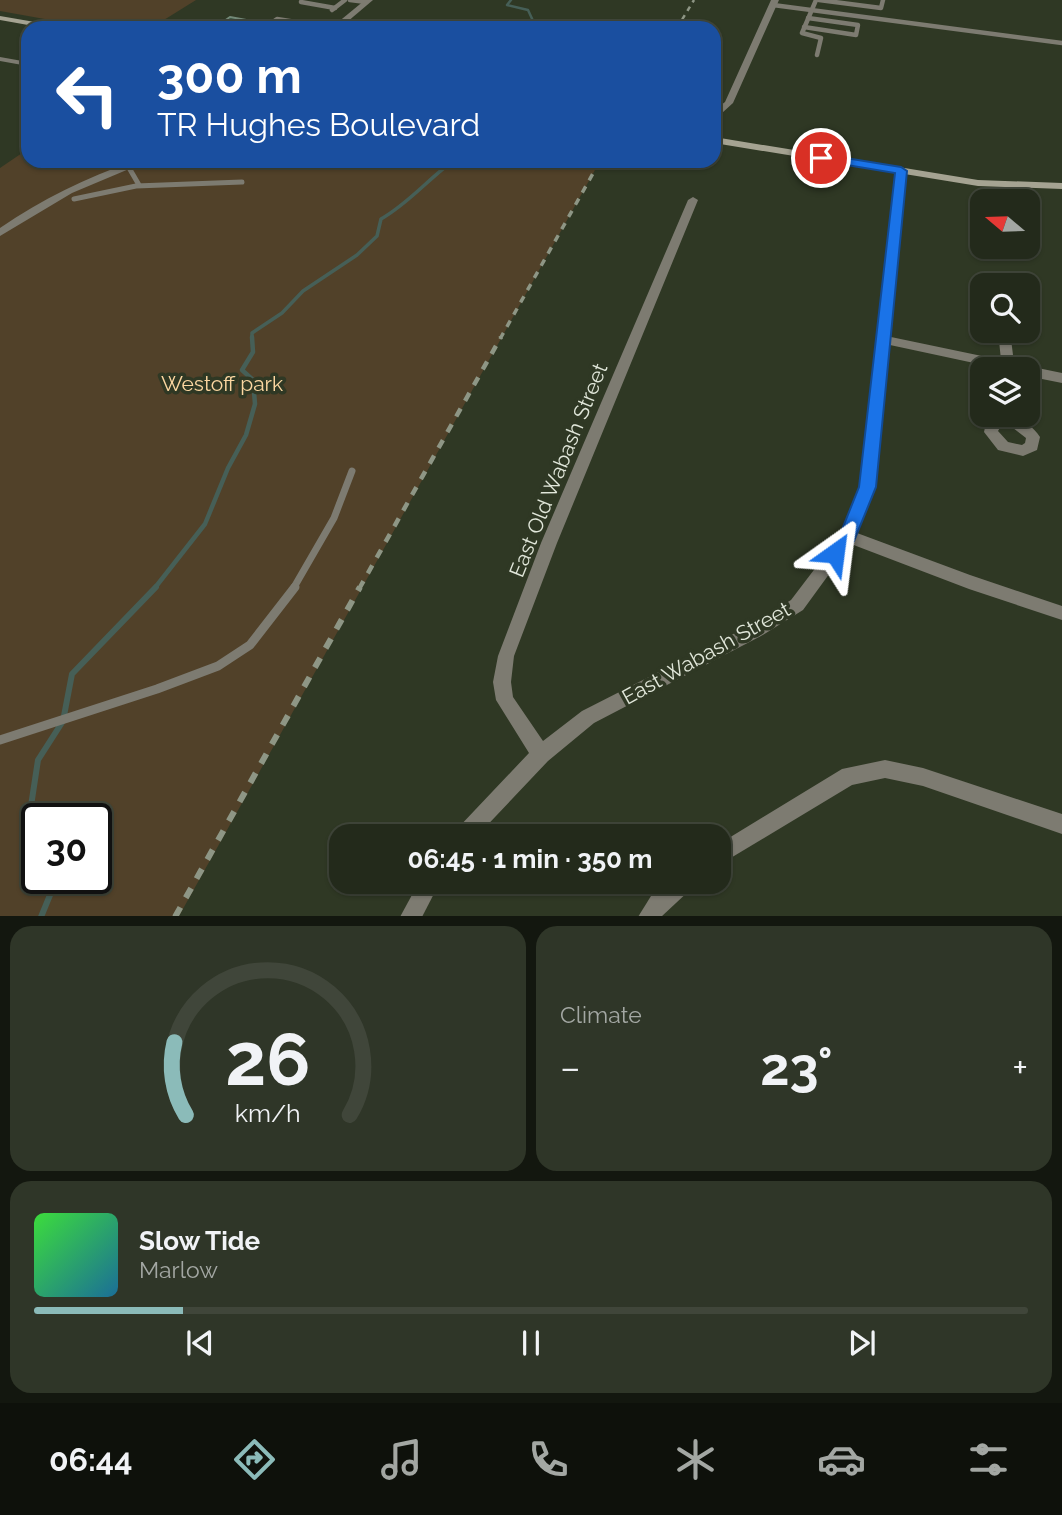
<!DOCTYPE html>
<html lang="en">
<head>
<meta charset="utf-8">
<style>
	body { margin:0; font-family:Raleway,sans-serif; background:#2f3628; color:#f1f3f6; height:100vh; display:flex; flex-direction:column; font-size:26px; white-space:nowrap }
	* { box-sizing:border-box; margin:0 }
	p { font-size:23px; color:#a3a7a3 }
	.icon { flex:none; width:38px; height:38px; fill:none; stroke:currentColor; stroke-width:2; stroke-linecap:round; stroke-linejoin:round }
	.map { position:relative; height:916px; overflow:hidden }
	.side { display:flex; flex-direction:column; gap:10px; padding:10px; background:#13170f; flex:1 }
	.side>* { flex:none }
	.top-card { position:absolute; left:21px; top:21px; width:700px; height:147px; border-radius:21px; box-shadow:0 2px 5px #0004,0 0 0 2px #40463a; background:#1a4fa0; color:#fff; overflow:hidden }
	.needle { width:46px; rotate:289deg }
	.tools { position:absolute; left:970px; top:189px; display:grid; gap:14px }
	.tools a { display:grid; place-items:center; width:70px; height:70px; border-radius:14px; background:#232a1b; box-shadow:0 2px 5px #0004,0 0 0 2px #40463a; font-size:35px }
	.speed { position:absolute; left:21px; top:803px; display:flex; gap:14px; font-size:35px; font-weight:700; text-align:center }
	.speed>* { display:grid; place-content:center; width:91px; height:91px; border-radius:50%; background:#232a1b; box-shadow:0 2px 5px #0004,0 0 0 2px #40463a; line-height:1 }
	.speed .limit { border:4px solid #111; border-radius:10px; background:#fff; color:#111 }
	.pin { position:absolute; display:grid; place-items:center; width:60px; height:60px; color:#fff; margin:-30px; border:4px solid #fff; border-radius:50%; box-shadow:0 2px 7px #0007 }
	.me { position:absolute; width:77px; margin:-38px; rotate:31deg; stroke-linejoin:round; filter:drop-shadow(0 0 5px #0008) }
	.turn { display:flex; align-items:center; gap:24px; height:147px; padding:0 21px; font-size:32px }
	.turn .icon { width:91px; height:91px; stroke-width:2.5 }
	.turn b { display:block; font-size:49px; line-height:60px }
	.big { font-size:52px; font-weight:700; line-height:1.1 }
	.side .widget { flex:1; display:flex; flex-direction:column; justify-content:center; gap:10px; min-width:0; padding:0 24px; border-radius:21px; background:#2f3628 }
	.side .dial { align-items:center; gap:0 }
	.dial svg { height:182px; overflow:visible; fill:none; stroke:#40463a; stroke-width:7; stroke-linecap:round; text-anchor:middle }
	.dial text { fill:#f1f3f6; stroke:none }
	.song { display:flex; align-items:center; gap:21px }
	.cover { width:84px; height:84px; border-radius:10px; background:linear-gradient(135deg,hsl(120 70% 55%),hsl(200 70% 35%)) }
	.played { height:7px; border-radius:4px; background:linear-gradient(90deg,#8bbbb9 15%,#40463a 15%) }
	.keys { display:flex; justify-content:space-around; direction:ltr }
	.heat { display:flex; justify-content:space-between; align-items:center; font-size:38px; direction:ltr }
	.side .tiles { flex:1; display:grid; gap:10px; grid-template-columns:1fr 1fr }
	.widget:last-child { grid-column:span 2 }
	.trip { position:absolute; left:329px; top:824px; width:402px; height:70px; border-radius:21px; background:#232a1b; box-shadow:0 2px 5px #0004,0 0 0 2px #40463a; font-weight:700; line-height:70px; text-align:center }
	.tab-bar { display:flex; height:112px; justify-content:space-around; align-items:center; background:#0e110b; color:#a3a7a3 }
	.tab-bar .icon { width:49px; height:49px }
	.tab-bar .on { color:#8bbbb9 }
	.tab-bar b { font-size:32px; color:#f1f3f6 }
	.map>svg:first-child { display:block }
	.green { fill:#514129; fill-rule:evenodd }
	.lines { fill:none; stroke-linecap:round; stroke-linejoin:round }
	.stream-far3 { stroke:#465f57; stroke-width:2.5 }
	.stream-far2 { stroke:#465f57; stroke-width:3.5 }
	.stream-far1 { stroke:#465f57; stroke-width:4.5 }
	.stream { stroke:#465f57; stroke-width:6 }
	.building { fill:#2e4c37; stroke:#738978; stroke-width:2 }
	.lane-far3 { stroke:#7d7b71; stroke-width:4.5 }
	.lane-far2 { stroke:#7d7b71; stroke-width:5 }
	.lane-far1 { stroke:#7d7b71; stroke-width:7 }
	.lane { stroke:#7d7b71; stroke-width:9 }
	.street { fill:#7d7b71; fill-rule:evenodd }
	.secondary { fill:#a5a392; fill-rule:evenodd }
	.rail-far3 { stroke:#8e9685; stroke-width:2.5; stroke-dasharray:5 5; stroke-linecap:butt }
	.rail-far2 { stroke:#8e9685; stroke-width:3.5; stroke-dasharray:7 7; stroke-linecap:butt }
	.rail-far1 { stroke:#8e9685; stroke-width:4.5; stroke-dasharray:9 9; stroke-linecap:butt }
	.rail { stroke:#8e9685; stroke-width:6; stroke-dasharray:11 11; stroke-linecap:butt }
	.route { fill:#1a73e8; stroke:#114b97; stroke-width:2 }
	.labels { text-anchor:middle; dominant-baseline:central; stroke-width:7; stroke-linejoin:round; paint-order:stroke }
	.park-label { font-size:21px; fill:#fcd7a1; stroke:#2f3824 }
	.street-label { font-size:21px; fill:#e1e7da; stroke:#2f3824 }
</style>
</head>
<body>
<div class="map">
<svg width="1062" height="917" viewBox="0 0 1062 917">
	<rect width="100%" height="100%" fill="#2f3824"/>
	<g class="green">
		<path d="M0,0H196L151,28H95L0,11Z"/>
		<path d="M28,149V161H600L179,916H0V168ZM37,819H96V878H37Z"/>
	</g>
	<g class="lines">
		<path class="stream-far3" d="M511,0L507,5L528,10L534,23L525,28"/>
		<path class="stream-far2" d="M252,339V333L282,313L303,291L357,255L377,236L381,219C409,203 427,180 453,161"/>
		<path class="stream-far1" d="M154,589L205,524L228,468L246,435L255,404L253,380L242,370L253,352L252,337"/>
		<g class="stream">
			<path d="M37,829L34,830L31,806L38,760L63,721L72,674L156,587"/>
			<path d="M41,917L57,878"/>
		</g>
	</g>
	<path class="building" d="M230,17L258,22L250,28H214Z"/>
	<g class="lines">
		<g class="lane-far3">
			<path d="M350,0L366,2"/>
			<path d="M816,0L802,33L821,38L817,55"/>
			<path d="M819,0L881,8L883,0"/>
			<path d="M301,2L335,8"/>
			<path d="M773,5L1062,43"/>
			<path d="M332,10L345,0"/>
			<path d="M804,27L856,35L858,25L808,18"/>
			<path d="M264,28L277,19L334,28"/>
		</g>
		<g class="lane-far2">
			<path d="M128,166L139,185"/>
			<path d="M74,199L136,186L242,182"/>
		</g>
		<path class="lane-far1" d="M293,589L334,518L352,471"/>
		<path class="lane" d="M0,740L157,689L218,666L250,645L295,587"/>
		<g class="street">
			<path d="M365,0H373L340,28H331Z"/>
			<path d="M771,0H779L733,103L722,113H716V109L725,102Z"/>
			<path d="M0,57L28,62V66L0,61Z"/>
			<path d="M134,161H148L72,193L0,236V228C42,199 86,178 134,161Z"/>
			<path d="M901,168L906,171L891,337L1001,360L998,331H1010L1014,363L1062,373V383L1027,376V369H1002L890,345L875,487L857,533L970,575L1062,606V620L969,589L851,544L803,610L761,636L594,723L548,761L477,836H454L457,829L529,753L496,700L493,682L498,656L541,543L688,200L693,197L698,200L557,543L514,656L511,682L513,697L543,741L582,711L749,626L791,600L842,533L861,487L868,440L896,171Z"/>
			<path d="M998,416C1016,416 1030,422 1040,437L1037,450L1023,456L998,450L984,432L986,423ZM1001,426L1013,428L1026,438L1025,443L1022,445L1008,442L998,431Z"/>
			<path d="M885,760L923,768L1062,814V834L923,786L885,778L852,785L719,865V844L842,769Z"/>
			<path d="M419,882H440L422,917H400Z"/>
			<path d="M668,882H694L691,889L661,917H638L651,896Z"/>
		</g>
		<g class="secondary">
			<path d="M0,16L58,26L62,28H45L0,20Z"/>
			<path d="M714,137L978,180L1062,183V189L978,186L714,143Z"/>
		</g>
		<path class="rail-far3" d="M677,28L694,0"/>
		<path class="rail-far2" d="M500,339L600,161"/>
		<path class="rail-far1" d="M359,589L501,337"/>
		<path class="rail" d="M175,917L360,587"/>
	</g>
	<path class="route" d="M821,154L901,167L907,171L876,487L854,541L841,558L835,561L829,558L827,553L841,532L859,487L895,173L817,160L816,158Z"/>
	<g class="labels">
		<g class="park-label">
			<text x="222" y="383">Westoff park</text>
		</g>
		<g class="street-label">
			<text transform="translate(558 470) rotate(-68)">East Old Wabash Street</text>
			<text transform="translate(706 653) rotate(-29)">East Wabash Street</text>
		</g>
	</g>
</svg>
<div class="tools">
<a><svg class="needle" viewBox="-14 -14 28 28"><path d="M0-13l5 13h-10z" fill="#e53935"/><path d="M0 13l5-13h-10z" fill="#a3a7a3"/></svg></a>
<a><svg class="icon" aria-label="search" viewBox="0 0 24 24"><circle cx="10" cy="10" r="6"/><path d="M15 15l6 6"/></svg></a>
<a><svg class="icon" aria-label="layers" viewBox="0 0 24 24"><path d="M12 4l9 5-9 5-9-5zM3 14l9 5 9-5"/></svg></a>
</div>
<div class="speed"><div class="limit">30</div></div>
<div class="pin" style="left:821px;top:158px;background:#d93025"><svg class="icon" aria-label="arrive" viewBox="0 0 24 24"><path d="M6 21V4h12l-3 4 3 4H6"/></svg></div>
<svg class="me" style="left:835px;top:553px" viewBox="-20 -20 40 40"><path d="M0-17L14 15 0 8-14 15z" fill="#1a73e8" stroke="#fff" stroke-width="4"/></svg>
<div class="trip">06:45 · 1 min · 350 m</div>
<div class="top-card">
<div class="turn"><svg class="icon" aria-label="left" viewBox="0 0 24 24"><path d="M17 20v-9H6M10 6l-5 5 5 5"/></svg><div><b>300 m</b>TR Hughes Boulevard</div></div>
</div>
</div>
<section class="side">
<div class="tiles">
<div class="widget dial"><svg viewBox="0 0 100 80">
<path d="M14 69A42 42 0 1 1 86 69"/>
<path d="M14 69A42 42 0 0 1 9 37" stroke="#8bbbb9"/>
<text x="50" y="56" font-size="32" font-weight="700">26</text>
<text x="50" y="72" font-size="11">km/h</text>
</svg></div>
<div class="widget"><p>Climate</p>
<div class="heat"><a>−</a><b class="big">23°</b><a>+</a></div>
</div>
<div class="widget">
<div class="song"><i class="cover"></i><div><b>Slow Tide</b><p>Marlow</p></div></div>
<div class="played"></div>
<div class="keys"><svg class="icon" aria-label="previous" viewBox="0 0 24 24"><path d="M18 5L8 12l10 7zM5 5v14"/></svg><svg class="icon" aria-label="pause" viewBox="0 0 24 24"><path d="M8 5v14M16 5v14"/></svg><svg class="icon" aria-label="next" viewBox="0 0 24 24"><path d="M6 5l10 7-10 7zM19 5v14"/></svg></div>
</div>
</div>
</section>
<nav class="tab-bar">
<b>06:44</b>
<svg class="icon on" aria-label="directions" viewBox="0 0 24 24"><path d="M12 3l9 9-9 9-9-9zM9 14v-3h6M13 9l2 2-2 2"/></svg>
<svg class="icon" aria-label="music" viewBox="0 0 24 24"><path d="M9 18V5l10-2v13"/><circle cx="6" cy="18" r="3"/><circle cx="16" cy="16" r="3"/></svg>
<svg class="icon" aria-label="phone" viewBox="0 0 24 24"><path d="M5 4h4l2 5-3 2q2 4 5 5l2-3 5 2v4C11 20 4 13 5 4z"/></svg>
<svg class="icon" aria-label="climate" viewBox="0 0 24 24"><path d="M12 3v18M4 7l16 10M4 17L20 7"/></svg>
<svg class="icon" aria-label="car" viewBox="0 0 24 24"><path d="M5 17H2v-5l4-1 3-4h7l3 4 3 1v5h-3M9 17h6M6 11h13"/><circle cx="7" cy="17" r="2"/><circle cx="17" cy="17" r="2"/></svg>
<svg class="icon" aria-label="filters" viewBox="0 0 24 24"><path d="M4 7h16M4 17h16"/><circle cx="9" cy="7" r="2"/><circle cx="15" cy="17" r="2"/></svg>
</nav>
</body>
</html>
